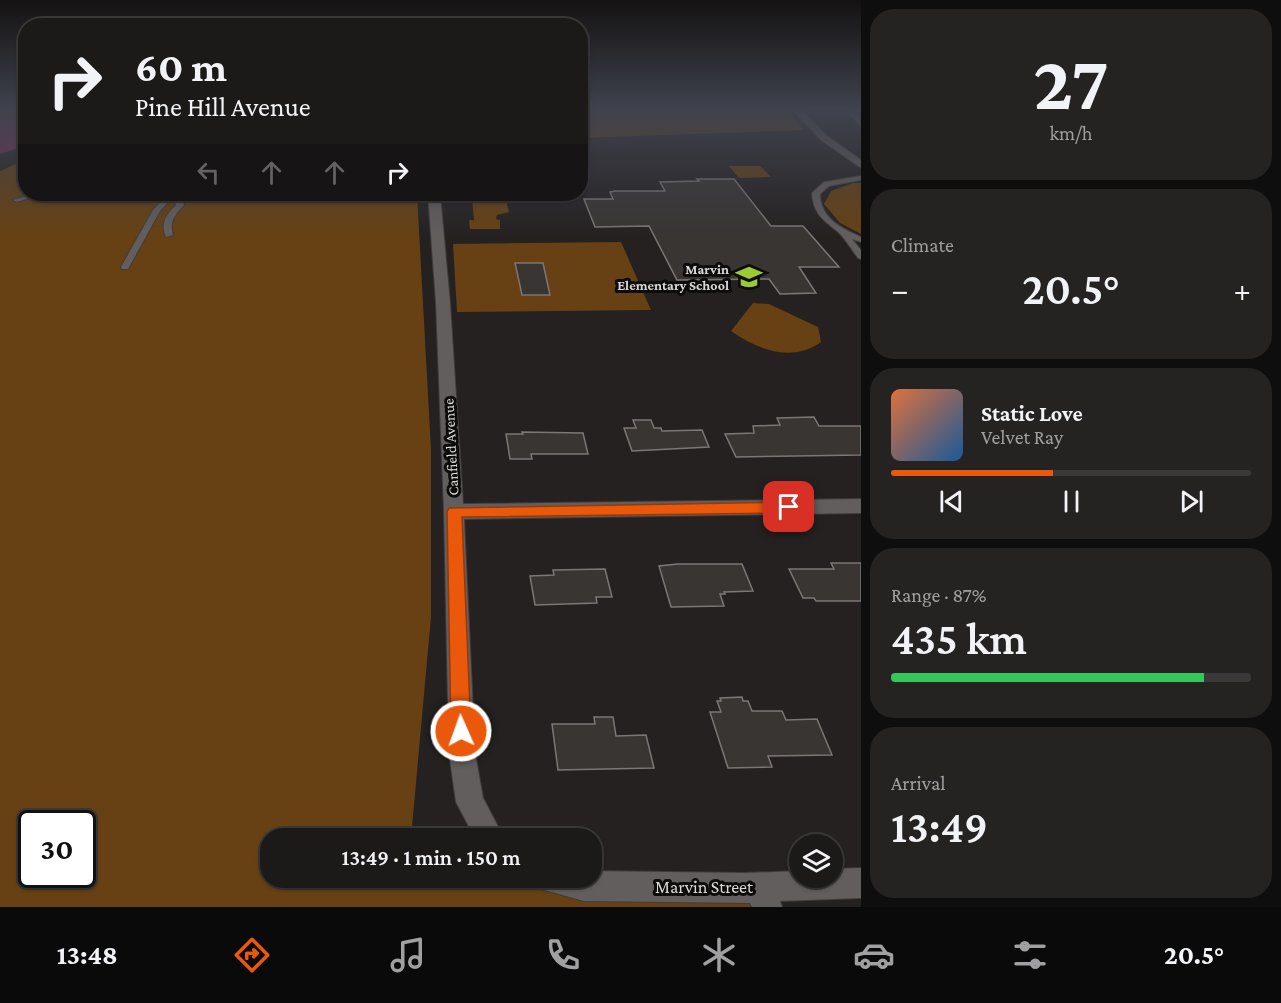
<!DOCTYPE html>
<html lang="en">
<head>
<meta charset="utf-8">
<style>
	body { margin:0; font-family:"Crimson Pro",serif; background:#252222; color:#f1f3f6; height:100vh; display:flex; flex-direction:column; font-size:22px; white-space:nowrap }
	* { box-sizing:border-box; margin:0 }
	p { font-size:20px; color:#a0a0a2 }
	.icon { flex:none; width:33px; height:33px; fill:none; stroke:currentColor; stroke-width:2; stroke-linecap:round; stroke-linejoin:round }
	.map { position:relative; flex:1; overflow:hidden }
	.side { display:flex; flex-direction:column; gap:9px; padding:9px; background:#0f0e0e; width:420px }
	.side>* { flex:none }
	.guide { position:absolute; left:18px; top:18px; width:570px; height:183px; border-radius:24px; box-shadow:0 2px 4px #0004,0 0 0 2px #3a3838; background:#1c1919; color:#f1f3f6; overflow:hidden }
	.controls { position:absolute; left:789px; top:834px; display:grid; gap:12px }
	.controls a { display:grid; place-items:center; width:54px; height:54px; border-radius:50%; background:#1c1919; box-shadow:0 2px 4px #0004,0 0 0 2px #3a3838; font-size:30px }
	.speed { position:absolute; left:18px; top:810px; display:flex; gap:12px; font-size:30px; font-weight:700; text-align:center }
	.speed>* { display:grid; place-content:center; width:78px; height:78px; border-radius:50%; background:#1c1919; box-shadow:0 2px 4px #0004,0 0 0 2px #3a3838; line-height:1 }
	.speed .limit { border:3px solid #111; border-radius:9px; background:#fff; color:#111 }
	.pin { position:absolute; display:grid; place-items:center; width:51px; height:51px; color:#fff; margin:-26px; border-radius:12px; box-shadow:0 3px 9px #0006 }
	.me { position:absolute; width:66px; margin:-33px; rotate:358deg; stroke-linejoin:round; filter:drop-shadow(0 0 4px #0008) }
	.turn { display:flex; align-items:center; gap:21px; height:126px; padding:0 18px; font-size:27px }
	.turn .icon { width:78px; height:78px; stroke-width:2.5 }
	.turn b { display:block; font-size:42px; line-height:51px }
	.lanes { display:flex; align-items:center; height:57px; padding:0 18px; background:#0003; justify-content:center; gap:30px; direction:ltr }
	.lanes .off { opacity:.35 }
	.big { font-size:45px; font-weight:600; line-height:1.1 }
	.side .card { flex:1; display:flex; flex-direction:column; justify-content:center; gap:9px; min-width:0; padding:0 21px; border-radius:24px; background:#252222 }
	.side .dial { align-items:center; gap:0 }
	.dial b { font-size:78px; line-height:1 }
	.song { display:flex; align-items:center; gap:18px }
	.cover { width:72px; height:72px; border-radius:9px; background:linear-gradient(135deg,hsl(20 70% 55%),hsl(210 70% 35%)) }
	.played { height:6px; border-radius:3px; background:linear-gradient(90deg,#ea580c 45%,#3a3838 45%) }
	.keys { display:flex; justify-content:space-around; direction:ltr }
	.heat { display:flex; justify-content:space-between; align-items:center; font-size:33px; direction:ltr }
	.charge { height:9px; border-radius:4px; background:linear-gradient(90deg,#34c759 87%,#3a3838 0) }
	.trip { position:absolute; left:260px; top:828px; width:342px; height:60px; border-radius:24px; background:#1c1919; box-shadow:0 2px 4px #0004,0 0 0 2px #3a3838; font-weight:600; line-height:60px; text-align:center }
	.menu { display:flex; height:96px; justify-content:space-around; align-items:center; background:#0b0a0a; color:#a0a0a2 }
	.menu .icon { width:42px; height:42px }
	.menu .on { color:#ea580c }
	.menu b { font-size:27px; color:#f1f3f6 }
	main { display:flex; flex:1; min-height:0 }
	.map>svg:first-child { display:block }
	.green { fill:#674113; fill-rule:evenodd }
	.water { fill:#7f2e5f }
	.building { fill:#393533; stroke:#7c7775; stroke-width:1.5 }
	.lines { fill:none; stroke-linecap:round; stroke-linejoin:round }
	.service-casing { stroke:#3f3c3b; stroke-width:2 }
	.minor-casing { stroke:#3f3c3b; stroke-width:2 }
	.service { fill:#635e5e; fill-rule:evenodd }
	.minor { fill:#635e5e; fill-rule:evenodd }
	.route { fill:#ea580c; stroke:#983908; stroke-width:1.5 }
	.labels { text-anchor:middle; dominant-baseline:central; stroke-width:6; stroke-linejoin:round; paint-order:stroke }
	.far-poi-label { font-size:14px; font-weight:bold; fill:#dbd9d8; stroke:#0d0b0b; text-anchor:end }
	.street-label { font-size:15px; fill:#dbd9d8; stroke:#0d0b0b }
	.near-street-label { font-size:18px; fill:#dbd9d8; stroke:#0d0b0b }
</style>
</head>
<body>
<main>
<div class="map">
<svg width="861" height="907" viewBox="0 0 861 907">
	<rect width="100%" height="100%" fill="#252121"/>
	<g class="green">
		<path d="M580,110H788L804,130L581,138Z"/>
		<path d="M25,160L26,194H417L431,450V617L411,838H270V878H414L418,890L745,889L751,907H0V171ZM32,824H82V874H32Z"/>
		<path d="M760,166L771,177L739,178L729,166Z"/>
		<path d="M853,183H861V234L840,223L824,204L831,191Z"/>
		<path d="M487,197H505L509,212L497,215L496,219L500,220V229H470L469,220H474L472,199H487Z"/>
		<path d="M621,242L651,310L457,312L453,244Z"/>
		<path d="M753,303L769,304L818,327L821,342C792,363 758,350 731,331Z"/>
	</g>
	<path class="water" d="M0,110H25V146L0,154Z"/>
	<g class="building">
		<path d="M697,179H734L771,226H803L839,267H799L816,293L780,294L769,279L677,280L649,226L595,227L584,199H613L610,192L615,191H665L660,182L699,181Z"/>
		<path d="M515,263H543L550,295H522Z"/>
		<path d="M814,417L819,426H861V455L736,457L725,434L754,433L753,426L780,425L777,418Z"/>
		<path d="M633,420H651L654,428H661L662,431L702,430L709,447L632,451L624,428H636Z"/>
		<path d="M522,432L583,433L588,454H531L532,459H510L506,434H523Z"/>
		<path d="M831,563H861V601H816L814,598H803L789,569H834Z"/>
		<path d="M678,564H742L753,591L724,592L725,594H720L724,606L671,607L659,566Z"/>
		<path d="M605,569L612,597H596L597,603L535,605L530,576L554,575L553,570Z"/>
		<path d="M742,697L743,701H748L752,711H782L786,720L817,719L832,755L768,756L772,767L728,768L710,712H721L717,701H721L720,698Z"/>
		<path d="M594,717H613L616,736L646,735L654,768L558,770L552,724H595Z"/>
	</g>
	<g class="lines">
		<g class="service-casing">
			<g id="service">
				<path d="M851,110H857L861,126L851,116Z"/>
				<path d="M861,176V180L829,186L820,194C820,218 841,228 861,237V242L852,239L861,250V259L858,258C852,250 845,238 837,231C823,220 813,213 812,193L824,182Z"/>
				<path d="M33,194H43L17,202L13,200Z"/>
				<path d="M168,194H179L184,205C175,215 169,221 173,235L166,237C160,223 166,215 176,205L173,197L160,211L128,269H122L121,267L153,210Z"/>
			</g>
		</g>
		<g class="minor-casing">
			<g id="minor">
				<path d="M793,110H802L827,136L861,160V168L821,140Z"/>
				<path d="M428,194H440L450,303L463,504L861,499V513L464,519L475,753L483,798L504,838H475L456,802L449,753L444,512L436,303Z"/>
				<path d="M861,868V898L780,901L782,907H752L750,903L584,901L537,888L532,878H591V871L745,873L800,871V878H832V869Z"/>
			</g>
		</g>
		<use href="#service" class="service"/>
		<use href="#minor" class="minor"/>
	</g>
	<linearGradient id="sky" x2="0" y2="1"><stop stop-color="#141212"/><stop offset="0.46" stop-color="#40434e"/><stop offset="1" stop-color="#40434e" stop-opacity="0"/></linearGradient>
	<rect width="861" height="237" fill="url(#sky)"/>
	<path class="route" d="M789,502L797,507L789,513L462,517L471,731L468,738L461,741L454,738L451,731L447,512L449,508Z"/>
	<defs>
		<g id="school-bare" transform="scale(2.07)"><path d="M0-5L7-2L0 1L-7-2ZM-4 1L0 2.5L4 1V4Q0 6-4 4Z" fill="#9bcb33" stroke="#0d0b0b" stroke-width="2.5" paint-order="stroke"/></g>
	</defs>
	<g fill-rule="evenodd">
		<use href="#school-bare" x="749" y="277"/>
	</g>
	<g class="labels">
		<g class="far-poi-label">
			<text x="729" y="269">Marvin<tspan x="729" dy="16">Elementary School</tspan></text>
		</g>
		<g class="street-label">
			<text transform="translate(451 447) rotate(-93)">Canfield Avenue</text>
		</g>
		<g class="near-street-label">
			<text x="704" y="887">Marvin Street</text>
		</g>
	</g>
</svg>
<div class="controls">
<a><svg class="icon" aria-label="layers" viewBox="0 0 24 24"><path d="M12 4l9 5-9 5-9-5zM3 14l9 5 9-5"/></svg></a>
</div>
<div class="speed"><div class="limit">30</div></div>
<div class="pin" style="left:789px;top:507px;background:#d93025"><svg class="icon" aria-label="arrive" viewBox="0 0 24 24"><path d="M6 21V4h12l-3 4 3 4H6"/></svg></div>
<svg class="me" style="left:461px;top:731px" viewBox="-20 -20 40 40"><circle r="17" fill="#ea580c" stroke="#fff" stroke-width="3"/><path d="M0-11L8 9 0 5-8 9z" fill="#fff"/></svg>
<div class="trip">13:49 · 1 min · 150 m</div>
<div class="guide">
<div class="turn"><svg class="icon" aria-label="right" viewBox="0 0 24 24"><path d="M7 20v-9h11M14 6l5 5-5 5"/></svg><div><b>60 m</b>Pine Hill Avenue</div></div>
<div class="lanes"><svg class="icon off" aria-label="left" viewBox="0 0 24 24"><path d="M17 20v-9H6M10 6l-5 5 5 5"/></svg><svg class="icon off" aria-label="ahead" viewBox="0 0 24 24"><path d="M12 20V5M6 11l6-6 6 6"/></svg><svg class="icon off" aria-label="ahead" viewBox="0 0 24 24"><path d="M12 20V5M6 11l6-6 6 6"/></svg><svg class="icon" aria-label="right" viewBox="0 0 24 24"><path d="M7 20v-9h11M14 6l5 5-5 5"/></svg></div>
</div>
</div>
<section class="side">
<div class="card dial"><b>27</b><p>km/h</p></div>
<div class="card"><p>Climate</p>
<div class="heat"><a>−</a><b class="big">20.5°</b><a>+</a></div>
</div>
<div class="card">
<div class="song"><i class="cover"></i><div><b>Static Love</b><p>Velvet Ray</p></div></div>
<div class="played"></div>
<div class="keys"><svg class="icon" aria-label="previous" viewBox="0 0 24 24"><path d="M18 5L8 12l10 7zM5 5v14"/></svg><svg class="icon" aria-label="pause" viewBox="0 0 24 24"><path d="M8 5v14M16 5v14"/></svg><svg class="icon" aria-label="next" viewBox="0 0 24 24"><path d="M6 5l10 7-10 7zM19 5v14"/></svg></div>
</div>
<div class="card"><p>Range · 87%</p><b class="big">435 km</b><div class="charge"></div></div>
<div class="card"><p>Arrival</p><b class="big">13:49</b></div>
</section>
</main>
<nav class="menu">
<b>13:48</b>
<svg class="icon on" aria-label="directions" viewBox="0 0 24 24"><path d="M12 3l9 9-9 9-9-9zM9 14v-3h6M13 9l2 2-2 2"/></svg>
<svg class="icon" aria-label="music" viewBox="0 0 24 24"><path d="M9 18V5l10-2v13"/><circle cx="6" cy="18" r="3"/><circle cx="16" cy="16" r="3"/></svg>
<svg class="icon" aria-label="phone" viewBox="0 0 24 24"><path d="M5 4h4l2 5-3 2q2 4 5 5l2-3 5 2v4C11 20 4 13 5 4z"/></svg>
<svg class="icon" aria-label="climate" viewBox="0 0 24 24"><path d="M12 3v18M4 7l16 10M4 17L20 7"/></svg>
<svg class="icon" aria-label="car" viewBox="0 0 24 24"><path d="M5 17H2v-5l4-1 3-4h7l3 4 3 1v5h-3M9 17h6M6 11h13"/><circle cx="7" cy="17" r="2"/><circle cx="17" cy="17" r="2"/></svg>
<svg class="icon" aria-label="filters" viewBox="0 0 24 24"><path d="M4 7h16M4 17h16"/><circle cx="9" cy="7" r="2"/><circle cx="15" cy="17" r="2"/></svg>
<b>20.5°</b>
</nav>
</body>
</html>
